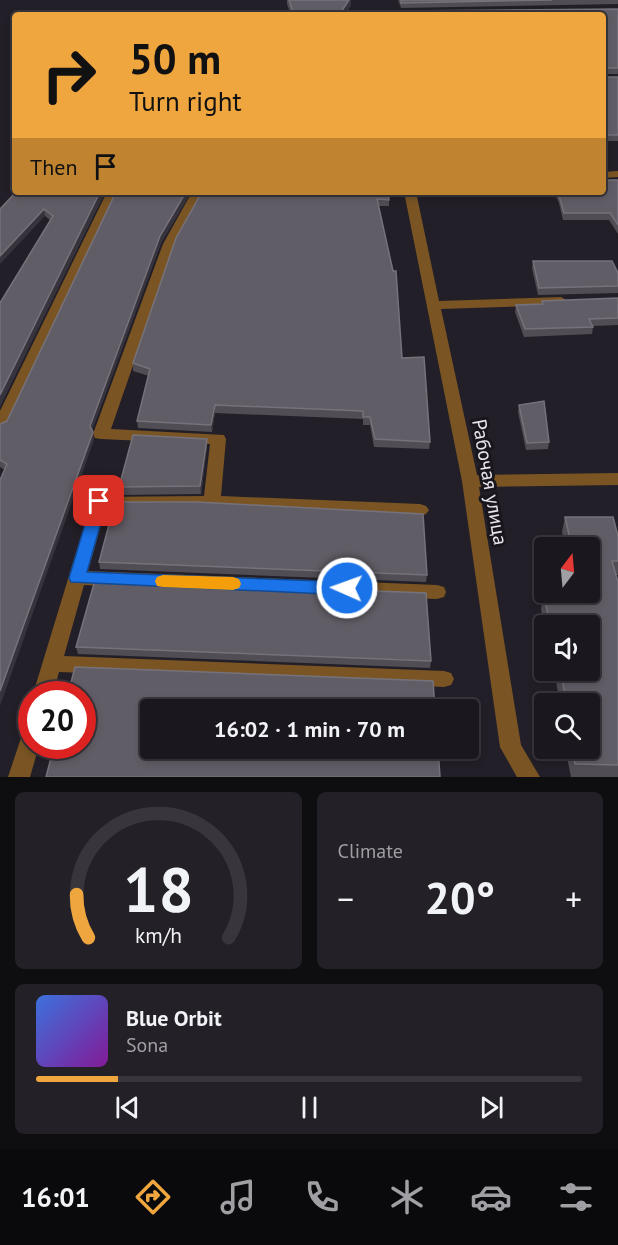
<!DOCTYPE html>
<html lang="en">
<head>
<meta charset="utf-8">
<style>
	body { margin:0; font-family:"PT Sans",sans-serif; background:#232027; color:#f1f3f6; height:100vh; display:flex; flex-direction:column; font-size:22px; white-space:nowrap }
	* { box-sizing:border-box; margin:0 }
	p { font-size:20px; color:#9f9fa4 }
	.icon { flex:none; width:33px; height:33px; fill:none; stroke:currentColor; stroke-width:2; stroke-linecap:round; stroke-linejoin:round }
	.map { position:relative; height:777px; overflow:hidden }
	.details { display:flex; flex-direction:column; gap:15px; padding:15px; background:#0e0d10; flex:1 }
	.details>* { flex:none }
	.top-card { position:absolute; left:12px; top:12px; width:594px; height:183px; border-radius:6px; box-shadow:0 3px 9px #0003,0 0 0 2px #38363c; background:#f0a63e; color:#111; overflow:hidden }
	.needle { width:39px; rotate:16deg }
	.fabs { position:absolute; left:534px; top:537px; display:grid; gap:12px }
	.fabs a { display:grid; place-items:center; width:66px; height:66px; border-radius:6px; background:#1a171e; box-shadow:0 3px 9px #0003,0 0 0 2px #38363c; font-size:30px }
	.speed { position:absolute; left:18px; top:681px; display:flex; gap:12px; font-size:30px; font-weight:700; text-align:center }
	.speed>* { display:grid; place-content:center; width:78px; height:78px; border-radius:50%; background:#1a171e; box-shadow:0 3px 9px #0003,0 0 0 2px #38363c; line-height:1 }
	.speed .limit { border:9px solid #d22; background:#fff; color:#111 }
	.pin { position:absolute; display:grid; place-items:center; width:51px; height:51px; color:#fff; margin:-26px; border-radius:12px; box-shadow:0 3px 9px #0006 }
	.me { position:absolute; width:66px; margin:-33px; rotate:272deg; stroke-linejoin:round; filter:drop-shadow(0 0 4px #0008) }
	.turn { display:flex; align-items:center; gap:21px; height:126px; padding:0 18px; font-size:27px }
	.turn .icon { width:78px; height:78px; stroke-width:2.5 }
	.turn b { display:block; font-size:42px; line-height:51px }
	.then { display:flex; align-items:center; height:57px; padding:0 18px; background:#0003; gap:12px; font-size:22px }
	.big { font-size:45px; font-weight:800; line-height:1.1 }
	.details .widget { flex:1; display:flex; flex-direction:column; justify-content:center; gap:9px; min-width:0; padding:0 21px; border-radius:9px; background:#232027 }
	.details .dial { align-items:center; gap:0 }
	.dial svg { height:156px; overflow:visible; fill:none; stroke:#38363c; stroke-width:7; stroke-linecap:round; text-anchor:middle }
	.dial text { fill:#f1f3f6; stroke:none }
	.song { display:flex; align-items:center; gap:18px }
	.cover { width:72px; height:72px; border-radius:9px; background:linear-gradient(135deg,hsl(220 70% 55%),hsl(290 70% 35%)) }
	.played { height:6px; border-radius:3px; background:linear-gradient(90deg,#f0a63e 15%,#38363c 15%) }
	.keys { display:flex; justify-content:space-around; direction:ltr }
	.heat { display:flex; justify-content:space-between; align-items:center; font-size:33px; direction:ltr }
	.details .tiles { flex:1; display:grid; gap:15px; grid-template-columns:1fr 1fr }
	.widget:last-child { grid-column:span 2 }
	.trip { position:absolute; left:140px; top:699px; width:339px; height:60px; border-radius:6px; background:#1a171e; box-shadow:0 3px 9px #0003,0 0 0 2px #38363c; font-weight:800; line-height:60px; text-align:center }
	.tab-bar { display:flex; height:96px; justify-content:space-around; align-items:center; background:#0a090c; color:#9f9fa4 }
	.tab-bar .icon { width:42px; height:42px }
	.tab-bar .selected { color:#f0a63e }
	.tab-bar b { font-size:27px; color:#f1f3f6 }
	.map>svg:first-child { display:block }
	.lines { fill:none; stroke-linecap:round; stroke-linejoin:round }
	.lane { fill:#7a5523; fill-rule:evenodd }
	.street { fill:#7a5523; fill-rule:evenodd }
	.wall { fill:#504d55 }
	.shaded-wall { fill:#37333c }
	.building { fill:#615d66; stroke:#76727b; stroke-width:1.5 }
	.route { fill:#1a73e8; stroke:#114b97; stroke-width:1.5 }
	.slow { fill:#f59e0b }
	.labels { text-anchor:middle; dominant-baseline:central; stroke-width:6; stroke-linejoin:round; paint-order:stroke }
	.street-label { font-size:20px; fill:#e8e6ec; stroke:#19161e }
</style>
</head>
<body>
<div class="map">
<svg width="618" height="777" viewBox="0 0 618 777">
	<rect width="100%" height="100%" fill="#231f28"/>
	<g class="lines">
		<g class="lane">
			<path d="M192,192H204L175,244L111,429L224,435L226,439L221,496L420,504L426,506L429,510L426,514L420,516L212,508L106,507L88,571L437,585L444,587L446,592L444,597L437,599L84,585L64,656L444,671L451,673L454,679L451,685L444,687L59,672L53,694H33L93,497L204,496L210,444L101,439L95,438L93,434L163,244Z"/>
			<path d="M32,726V746H39L30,777H8L22,735L25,729Z"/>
		</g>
		<g class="street">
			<path d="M423,10L427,13L426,15L370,14L374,11Z"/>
			<path d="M618,171V177L603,178V172Z"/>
			<path d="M107,192H119L8,427L0,432V411Z"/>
			<path d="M404,192H416L439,301L561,297L568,301L561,305L441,309L477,475L618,473V485L479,487L521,745L540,777H517L500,747L462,481Z"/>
		</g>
	</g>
	<g class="wall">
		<path d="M287,0H351V5L345,15H291L287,4Z"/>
		<path d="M398,0H618V4L401,8Z"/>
		<path d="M618,9V74H603V15H404V11Z"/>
		<rect x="603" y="77" width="15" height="64"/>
		<path d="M604,180H618V234L609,220H563L559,203L554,192H603Z"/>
		<path d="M16,192H105L0,406V303L50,220Z"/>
		<path d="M116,192H191L161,243L92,430L94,440L5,470L0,467V424L7,421Z"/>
		<path d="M202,192L389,200V206H378L402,358L430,442L429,449L374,447L370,425H363V419L215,413L212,432L138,428L137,421L149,376L133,371V363Z"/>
		<path d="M533,261L618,273V293L538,295L532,268Z"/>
		<path d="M618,298V325L593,326V327L592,334L524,337L515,312L516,305H541L542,301Z"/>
		<path d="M519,405L549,442L548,449L526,450L518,412Z"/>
		<path d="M207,446L201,494L120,495L119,487Z"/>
		<path d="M565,517L618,536V575H616L618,582V777H571L565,748H590V704H560L554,670H590V626H544V627L541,609L544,594H576L575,592H590V548H565L562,532Z"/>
		<path d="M99,562L427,575L426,582L100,569Z"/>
		<path d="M76,647L431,661L430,668L78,654Z"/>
	</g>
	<g class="shaded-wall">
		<path d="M349,0H351V5L345,15H339Z"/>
		<path d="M100,192H105L0,406V395Z"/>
		<path d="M186,192H191L161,243L91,433L90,426L160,236Z"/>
		<path d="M44,209L45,216L0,264V256Z"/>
		<path d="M215,405V413L212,432L211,425Z"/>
		<path d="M93,432L94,440L0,706V691Z"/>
		<path d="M207,439V446L201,494L200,486Z"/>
	</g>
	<g class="building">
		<path d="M289,0H349L339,15H294Z"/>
		<path d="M401,0H552L401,3Z"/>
		<path d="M618,9V68H603V15H405L404,11Z"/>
		<rect x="603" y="77" width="15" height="58"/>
		<path d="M603,179L604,180H618V225L610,213H564L558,192H603Z"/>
		<path d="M16,192H100L0,395V303L53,216L44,209L0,256V209Z"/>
		<path d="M116,192H186L160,236L90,426L93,432L0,691V480L7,464L0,460V424L7,421Z"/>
		<path d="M202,192H388L389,200L377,199L393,271H396L402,358L424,357L430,442L375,439L370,417H363V411L215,405L211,425L137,421L150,369L133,363L176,238Z"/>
		<path d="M533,261H612L618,273V286L539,288Z"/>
		<path d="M618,298V318L589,319L593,327L525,329L516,305L543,304L542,301Z"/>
		<path d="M544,401L549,442L527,443L519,405Z"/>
		<path d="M133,435L207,439L200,486L119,487Z"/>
		<path d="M115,502H197L423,514L427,575L99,562Z"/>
		<path d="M565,517H613L618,536V561H612L618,582V765L575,764L572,748H590V704H567L560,670H590V626H550L544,594H582V592H590V548H572Z"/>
		<path d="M95,580L426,593L431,661L76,647Z"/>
		<path d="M75,667L433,681L435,710H150V748H438L440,777H46L54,746H82V694H68Z"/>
	</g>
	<path class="route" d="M99,496L105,498L107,501L87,572L347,582L353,584L355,588L353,593L347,595L71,582L69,578L92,501L94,498Z"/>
	<path class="slow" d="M163,575L233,577L239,579L241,584L239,588L233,590L163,587L157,586L155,581L157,577Z"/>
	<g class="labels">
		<g class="street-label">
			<text transform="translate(490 482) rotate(80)">Рабочая улица</text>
		</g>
	</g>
</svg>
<div class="fabs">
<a><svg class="needle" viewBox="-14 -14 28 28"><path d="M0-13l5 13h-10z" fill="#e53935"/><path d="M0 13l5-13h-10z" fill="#9f9fa4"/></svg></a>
<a><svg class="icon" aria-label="sound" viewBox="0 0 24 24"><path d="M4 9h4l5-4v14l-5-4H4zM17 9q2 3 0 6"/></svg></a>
<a><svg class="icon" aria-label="search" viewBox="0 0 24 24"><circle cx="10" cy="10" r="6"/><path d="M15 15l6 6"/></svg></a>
</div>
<div class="speed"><div class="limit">20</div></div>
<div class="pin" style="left:99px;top:501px;background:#d93025"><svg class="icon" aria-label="arrive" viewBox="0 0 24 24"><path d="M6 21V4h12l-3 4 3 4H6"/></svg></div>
<svg class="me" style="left:347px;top:588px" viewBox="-20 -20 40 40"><circle r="17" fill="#1a73e8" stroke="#fff" stroke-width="3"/><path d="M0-11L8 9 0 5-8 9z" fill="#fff"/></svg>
<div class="trip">16:02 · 1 min · 70 m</div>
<div class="top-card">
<div class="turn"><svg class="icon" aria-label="right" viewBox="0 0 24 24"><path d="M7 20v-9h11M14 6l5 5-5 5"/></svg><div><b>50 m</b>Turn right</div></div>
<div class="then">Then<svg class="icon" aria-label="arrive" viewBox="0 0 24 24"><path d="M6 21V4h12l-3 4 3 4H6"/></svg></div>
</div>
</div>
<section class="details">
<div class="tiles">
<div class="widget dial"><svg viewBox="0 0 100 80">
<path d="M14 69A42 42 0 1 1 86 69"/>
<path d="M14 69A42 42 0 0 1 8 47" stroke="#f0a63e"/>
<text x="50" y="56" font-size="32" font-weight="700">18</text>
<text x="50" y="72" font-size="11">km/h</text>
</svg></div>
<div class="widget"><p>Climate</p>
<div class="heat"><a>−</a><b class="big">20°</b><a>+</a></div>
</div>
<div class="widget">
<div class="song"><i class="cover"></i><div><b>Blue Orbit</b><p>Sona</p></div></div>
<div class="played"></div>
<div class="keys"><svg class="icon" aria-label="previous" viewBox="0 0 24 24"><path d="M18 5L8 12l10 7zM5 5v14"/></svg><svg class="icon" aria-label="pause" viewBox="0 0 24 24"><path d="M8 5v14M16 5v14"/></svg><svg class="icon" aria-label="next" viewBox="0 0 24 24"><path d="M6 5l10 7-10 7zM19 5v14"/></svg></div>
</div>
</div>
</section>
<nav class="tab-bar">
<b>16:01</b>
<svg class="icon selected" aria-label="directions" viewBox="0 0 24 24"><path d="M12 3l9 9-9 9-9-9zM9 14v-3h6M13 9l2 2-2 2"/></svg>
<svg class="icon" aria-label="music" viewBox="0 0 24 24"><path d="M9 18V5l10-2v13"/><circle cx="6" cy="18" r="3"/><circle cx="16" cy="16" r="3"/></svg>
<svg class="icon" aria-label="phone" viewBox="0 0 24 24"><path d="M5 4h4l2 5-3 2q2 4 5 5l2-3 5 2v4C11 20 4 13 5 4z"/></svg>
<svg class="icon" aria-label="climate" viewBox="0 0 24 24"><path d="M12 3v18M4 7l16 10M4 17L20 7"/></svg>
<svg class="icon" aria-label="car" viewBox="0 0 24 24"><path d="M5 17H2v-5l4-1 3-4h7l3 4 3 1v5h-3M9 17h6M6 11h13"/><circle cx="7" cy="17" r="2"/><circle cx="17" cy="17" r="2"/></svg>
<svg class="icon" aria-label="filters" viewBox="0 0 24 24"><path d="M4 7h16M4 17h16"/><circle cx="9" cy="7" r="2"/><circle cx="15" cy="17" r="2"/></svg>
</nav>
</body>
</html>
